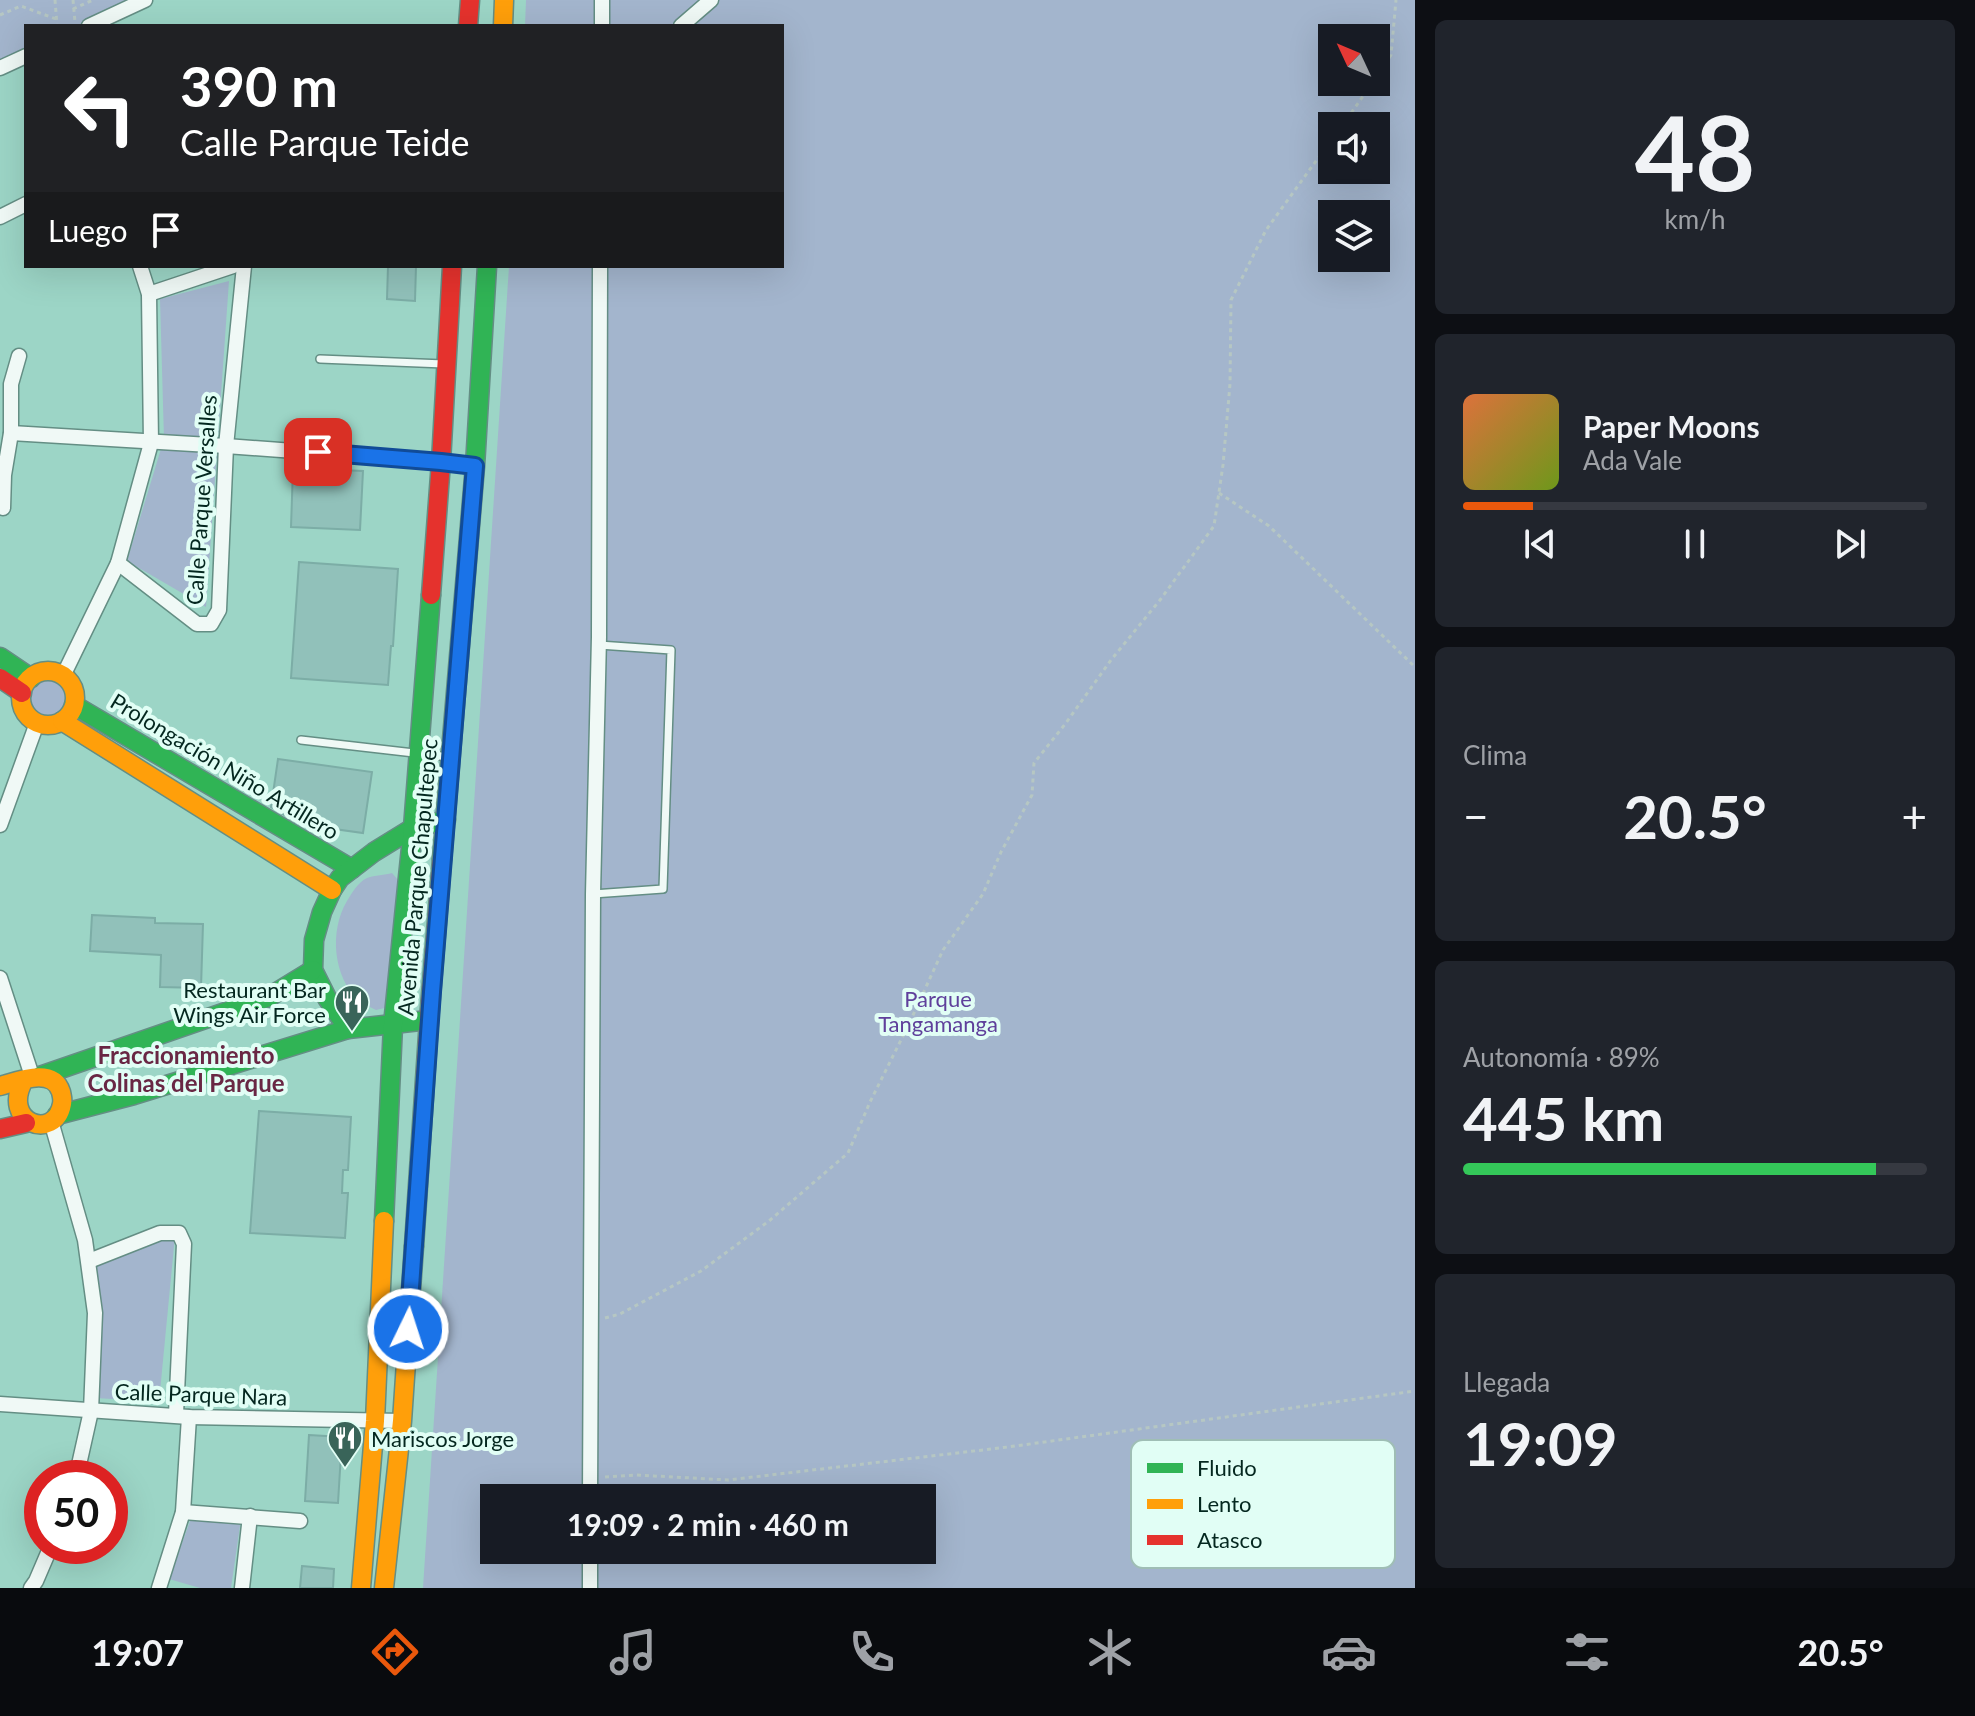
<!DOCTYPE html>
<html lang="es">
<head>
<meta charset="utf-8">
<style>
	body { margin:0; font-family:Lato,sans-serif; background:#20242c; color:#f1f3f6; height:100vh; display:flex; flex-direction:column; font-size:30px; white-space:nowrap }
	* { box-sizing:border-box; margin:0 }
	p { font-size:26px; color:#9ea1a6 }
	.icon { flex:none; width:44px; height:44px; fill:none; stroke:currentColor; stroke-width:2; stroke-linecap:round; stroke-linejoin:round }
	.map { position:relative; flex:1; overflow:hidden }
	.side { display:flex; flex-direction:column; gap:20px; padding:20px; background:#0d0f14; width:560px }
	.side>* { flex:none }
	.guide { position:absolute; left:24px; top:24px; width:760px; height:244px; border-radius:0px; box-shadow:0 8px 32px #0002; background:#202124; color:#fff; overflow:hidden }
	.needle { width:52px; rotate:314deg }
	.fabs { position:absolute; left:1318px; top:24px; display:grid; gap:16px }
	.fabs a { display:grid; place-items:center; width:72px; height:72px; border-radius:0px; background:#171b24; box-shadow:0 8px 32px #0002; font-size:40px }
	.speed { position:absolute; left:24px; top:1460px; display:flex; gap:16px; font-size:40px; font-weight:700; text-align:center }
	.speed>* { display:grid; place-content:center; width:104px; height:104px; border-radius:50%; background:#171b24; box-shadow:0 8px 32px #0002; line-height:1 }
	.speed .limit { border:12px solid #d22; background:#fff; color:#111 }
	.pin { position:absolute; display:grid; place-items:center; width:68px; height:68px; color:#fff; margin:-34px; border-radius:16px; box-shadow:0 4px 12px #0006 }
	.me { position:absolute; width:88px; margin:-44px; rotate:4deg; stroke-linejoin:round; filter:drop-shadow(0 0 6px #0008) }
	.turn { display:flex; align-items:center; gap:28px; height:168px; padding:0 24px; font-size:36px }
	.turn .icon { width:104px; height:104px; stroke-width:2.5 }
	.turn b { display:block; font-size:56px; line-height:68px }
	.then { display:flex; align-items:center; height:76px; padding:0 24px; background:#0003; gap:16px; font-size:30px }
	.big { font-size:60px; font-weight:700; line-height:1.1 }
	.side .widget { flex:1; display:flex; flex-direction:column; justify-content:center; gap:12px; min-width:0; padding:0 28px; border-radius:12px; background:#20242c }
	.side .dial { align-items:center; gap:0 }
	.dial b { font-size:104px; line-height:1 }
	.song { display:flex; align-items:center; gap:24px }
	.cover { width:96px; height:96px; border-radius:12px; background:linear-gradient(135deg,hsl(20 70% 55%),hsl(80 70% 35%)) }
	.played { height:8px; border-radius:4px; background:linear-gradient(90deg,#ea580c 15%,#363941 15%) }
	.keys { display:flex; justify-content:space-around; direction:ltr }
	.heat { display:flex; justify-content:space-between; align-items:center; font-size:44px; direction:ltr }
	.charge { height:12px; border-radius:6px; background:linear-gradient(90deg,#34c759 89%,#363941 0) }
	.trip { position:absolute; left:480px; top:1484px; width:456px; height:80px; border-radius:0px; background:#171b24; box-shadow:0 8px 32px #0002; font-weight:700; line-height:80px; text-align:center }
	.tabs { display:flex; height:128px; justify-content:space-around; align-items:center; background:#090b0e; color:#9ea1a6 }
	.tabs .icon { width:56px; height:56px }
	.tabs .selected { color:#ea580c }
	.tabs b { font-size:36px; color:#f1f3f6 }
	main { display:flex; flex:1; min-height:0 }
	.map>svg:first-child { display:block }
	.green { fill:#a3b5cd; fill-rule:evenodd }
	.building { fill:#91c1ba; stroke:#7cada6; stroke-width:2 }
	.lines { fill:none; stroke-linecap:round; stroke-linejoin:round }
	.lane-casing { stroke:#648e84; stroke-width:10 }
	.street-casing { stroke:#648e84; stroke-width:17 }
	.fast-casing { stroke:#648e84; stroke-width:21 }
	.slow-casing { stroke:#648e84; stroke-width:21 }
	.jam-casing { stroke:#648e84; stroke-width:21 }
	.path { stroke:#b6c7c3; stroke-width:3; stroke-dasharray:4 4; stroke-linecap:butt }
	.lane { stroke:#f0f9f6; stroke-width:7 }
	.street { stroke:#f0f9f6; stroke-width:14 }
	.fast { stroke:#30b455; stroke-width:18 }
	.slow { stroke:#ff9f0a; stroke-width:18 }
	.jam { stroke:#e5322d; stroke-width:18 }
	.route-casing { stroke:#114b97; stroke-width:20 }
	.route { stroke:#1a73e8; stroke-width:14 }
	.labels { text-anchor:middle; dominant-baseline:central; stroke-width:8; stroke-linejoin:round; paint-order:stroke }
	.street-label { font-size:22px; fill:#04271f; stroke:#e1fef5 }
	.poi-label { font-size:22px; fill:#04271f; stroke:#e1fef5; text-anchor:end }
	.park-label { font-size:22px; fill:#5f409b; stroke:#e1fef5 }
	.neighbourhood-label { font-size:24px; font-weight:bold; fill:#692744; stroke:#e1fef5 }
	.key { fill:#e1fef5; stroke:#9fbeb5; stroke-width:2 }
	.key-label { font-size:22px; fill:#04271f }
</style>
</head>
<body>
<main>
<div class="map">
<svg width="1415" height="1588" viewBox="0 0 1415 1588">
	<rect width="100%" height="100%" fill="#9cd5c6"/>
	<g class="green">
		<path d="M0,0H131L76,26H26V50L0,62Z"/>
		<path d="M526,0H1415V1588H423L509,266H782V26H525ZM1332,38H1376V82H1332ZM1332,126H1376V170H1332ZM1332,214H1376V258H1332ZM494,1498H922V1550H494Z"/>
		<path d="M229,281L206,607L127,561L164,439L160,299Z"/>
		<circle cx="49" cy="698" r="26"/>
		<path d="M392,873L398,880L389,1007L376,1010C371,1007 364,1005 359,1001C333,977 329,931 347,901C352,893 358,882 367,878C375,875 385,875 392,873Z"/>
		<path d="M175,1236L159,1402L96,1398L94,1263Z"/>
		<path d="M193,1513L241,1519L231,1588H200L169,1579Z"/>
	</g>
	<g class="building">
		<path d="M388,266H416L415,301L387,299Z"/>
		<path d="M293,468L363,471L360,530L291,527Z"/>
		<path d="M299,562L398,569L393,646H391L388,685L291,678Z"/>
		<path d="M278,759L372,772L363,833L299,824L271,807Z"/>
		<path d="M92,915L155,918V923L203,924L201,988L160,987L161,955L90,951Z"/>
		<path d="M259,1111L351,1117L348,1170H343L342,1193H348L345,1238L250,1233Z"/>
		<path d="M309,1435L342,1437L338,1503L305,1501Z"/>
		<path d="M302,1566L334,1569L333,1588H300Z"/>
	</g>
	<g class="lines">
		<g class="lane-casing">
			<g id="lane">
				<path d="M320,359L444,364"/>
				<path d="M301,740L449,757"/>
				<path d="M593,894L663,889L671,650L599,645"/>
			</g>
		</g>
		<g class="street-casing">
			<g id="street">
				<path d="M89,26L145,0"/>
				<path d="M602,26V0"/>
				<path d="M681,26L711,0"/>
				<path d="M0,68L26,56"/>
				<path d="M0,217L26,204"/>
				<path d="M149,294L233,266"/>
				<path d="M11,433L226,446L441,462L475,466"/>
				<path d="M3,508L4,475L11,433V384L19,356"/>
				<path d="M118,563L197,624H211L219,610L226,446L244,266"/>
				<path d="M63,676L118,563L151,443L149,294L140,266"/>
				<path d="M0,825L37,723"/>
				<path d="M0,978L32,1076"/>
				<path d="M51,1121L85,1240L95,1313L91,1411L76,1478"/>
				<path d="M89,1261L160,1233H179L184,1244L176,1414"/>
				<path d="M0,1404L189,1417L402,1421"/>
				<path d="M590,1498L593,894L599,637L600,266"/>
				<path d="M183,1512L300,1521"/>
				<path d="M31,1588L36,1581L51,1546"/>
				<path d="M159,1588L183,1512L189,1417"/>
				<path d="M242,1588L250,1516"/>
				<path d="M590,1588V1550"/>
			</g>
		</g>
		<g class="fast-casing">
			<g id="fast">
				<path d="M0,657L31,678"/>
				<path d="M74,705L352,869"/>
				<path d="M442,859L475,466L487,266"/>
				<path d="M348,1029L327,998L313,970L314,940L322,912L332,890L340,878L374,852L413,828L446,820"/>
				<path d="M40,1076L269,997L313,970"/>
				<path d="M57,1115L134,1095L348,1029L429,1020"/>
				<path d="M384,1221L393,1025L413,828L431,595"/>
			</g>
		</g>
		<g class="slow-casing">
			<g id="slow">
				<path d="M503,26L504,0"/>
				<circle cx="48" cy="698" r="27"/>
				<path d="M62,721L332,890"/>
				<path d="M0,1086C18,1081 53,1066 61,1092C62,1097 63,1099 62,1104C55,1142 0,1123 24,1080"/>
				<path d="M361,1588L375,1421L384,1221"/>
				<path d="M384,1588L402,1421L414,1246"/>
			</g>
		</g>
		<g class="jam-casing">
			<g id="jam">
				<path d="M468,26L470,0"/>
				<path d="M431,595L441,462L452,266"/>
				<path d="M0,678L22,693"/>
				<path d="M0,1129L26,1123"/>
				<path d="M414,1246L429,1020L442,859"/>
			</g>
		</g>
		<g class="path">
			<path d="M55,0L57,26"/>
			<path d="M73,0L75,22"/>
			<path d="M73,9L93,0"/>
			<path d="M0,15L21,6L56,19"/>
			<path d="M1376,78L1391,55L1396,0"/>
			<path d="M1342,126L1373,82"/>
			<path d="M1219,493L1269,526L1415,667"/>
			<path d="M605,1318L620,1314L701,1271L769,1221L848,1153L870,1102L908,1026L943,950L983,894L1001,852L1032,795L1034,763L1066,723L1111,660L1160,600L1214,526L1223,465L1230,384L1231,300L1266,230L1332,139"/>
			<path d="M605,1477L636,1475L728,1480L1008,1447L1415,1391"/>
		</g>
		<use href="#lane" class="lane"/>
		<use href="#street" class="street"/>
		<use href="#fast" class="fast"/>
		<use href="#slow" class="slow"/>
		<use href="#jam" class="jam"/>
	</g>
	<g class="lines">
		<g class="route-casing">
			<path id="route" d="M318,452L441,462L475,466L432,992L408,1329"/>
		</g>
		<use href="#route" class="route"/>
	</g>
	<defs>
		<g id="restaurant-pin" transform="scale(1.8)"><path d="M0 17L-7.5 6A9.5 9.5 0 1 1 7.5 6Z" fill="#396459" stroke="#e1fef5"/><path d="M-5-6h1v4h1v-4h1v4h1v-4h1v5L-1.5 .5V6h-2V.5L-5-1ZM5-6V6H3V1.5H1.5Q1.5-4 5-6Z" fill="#fff"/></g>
	</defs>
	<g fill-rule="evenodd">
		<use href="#restaurant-pin" x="352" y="1002"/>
		<use href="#restaurant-pin" x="345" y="1438"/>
	</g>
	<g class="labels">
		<g class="street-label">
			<text transform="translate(201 500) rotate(-86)">Calle Parque Versalles</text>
			<text transform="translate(225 766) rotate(31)">Prolongación Niño Artillero</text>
			<text transform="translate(417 877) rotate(-85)">Avenida Parque Chapultepec</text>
			<text transform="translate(201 1394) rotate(2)">Calle Parque Nara</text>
		</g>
		<g class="poi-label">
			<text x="326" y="989">Restaurant Bar<tspan x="326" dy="25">Wings Air Force</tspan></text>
			<text x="371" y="1438" text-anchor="start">Mariscos Jorge</text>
		</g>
		<g class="park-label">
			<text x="938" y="998">Parque<tspan x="938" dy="25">Tangamanga</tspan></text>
		</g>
		<g class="neighbourhood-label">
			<text x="186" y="1054">Fraccionamiento<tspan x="186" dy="28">Colinas del Parque</tspan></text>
		</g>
	</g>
	<rect x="1131" y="1440" width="264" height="128" rx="12" class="key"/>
	<rect x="1147" y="1463" width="36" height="10" fill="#30b455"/>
	<rect x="1147" y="1499" width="36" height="10" fill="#ff9f0a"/>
	<rect x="1147" y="1535" width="36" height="10" fill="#e5322d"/>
	<g class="key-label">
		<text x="1197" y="1476">Fluido</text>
		<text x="1197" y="1512">Lento</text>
		<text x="1197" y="1548">Atasco</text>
	</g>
</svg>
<div class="fabs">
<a><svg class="needle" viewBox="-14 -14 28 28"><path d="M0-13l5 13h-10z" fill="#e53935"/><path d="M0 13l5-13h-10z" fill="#9ea1a6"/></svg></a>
<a><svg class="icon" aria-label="sound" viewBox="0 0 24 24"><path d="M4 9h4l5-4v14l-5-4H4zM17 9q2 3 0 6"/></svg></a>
<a><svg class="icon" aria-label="layers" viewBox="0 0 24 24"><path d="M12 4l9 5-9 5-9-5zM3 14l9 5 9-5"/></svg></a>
</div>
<div class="speed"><div class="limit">50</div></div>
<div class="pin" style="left:318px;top:452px;background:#d93025"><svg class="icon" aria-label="arrive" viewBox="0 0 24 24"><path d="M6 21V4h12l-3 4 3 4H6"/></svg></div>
<svg class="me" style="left:408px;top:1329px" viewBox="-20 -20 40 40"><circle r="17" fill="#1a73e8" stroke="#fff" stroke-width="3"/><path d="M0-11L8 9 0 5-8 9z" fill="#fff"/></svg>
<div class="trip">19:09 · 2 min · 460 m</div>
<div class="guide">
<div class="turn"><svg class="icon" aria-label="left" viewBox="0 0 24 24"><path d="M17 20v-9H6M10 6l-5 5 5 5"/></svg><div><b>390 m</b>Calle Parque Teide</div></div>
<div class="then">Luego<svg class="icon" aria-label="arrive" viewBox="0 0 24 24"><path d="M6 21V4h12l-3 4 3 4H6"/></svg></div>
</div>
</div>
<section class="side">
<div class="widget dial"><b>48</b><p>km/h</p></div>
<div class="widget">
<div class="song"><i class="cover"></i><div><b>Paper Moons</b><p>Ada Vale</p></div></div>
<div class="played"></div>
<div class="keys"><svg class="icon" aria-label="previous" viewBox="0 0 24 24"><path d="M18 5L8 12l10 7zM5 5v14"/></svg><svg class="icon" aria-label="pause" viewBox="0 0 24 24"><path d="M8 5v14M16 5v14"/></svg><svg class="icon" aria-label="next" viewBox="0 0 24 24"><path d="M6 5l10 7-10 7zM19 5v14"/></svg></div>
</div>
<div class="widget"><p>Clima</p>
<div class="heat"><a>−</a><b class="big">20.5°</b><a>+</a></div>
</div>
<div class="widget"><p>Autonomía · 89%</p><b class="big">445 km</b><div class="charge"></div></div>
<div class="widget"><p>Llegada</p><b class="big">19:09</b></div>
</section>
</main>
<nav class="tabs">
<b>19:07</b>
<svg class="icon selected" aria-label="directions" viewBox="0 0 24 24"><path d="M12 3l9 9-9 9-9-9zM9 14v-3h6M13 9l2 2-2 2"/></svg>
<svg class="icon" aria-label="music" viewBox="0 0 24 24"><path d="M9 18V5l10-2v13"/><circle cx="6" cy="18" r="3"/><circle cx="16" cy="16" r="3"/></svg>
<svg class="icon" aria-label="phone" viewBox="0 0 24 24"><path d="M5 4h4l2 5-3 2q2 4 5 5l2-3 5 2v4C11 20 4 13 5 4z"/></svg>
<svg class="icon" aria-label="climate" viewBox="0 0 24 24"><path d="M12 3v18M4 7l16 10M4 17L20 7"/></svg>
<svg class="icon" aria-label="car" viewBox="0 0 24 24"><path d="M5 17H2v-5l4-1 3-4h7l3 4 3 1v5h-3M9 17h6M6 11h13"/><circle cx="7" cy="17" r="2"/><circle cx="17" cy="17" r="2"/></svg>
<svg class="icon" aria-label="filters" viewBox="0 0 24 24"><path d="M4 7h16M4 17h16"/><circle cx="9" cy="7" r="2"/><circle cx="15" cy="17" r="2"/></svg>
<b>20.5°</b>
</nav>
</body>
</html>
